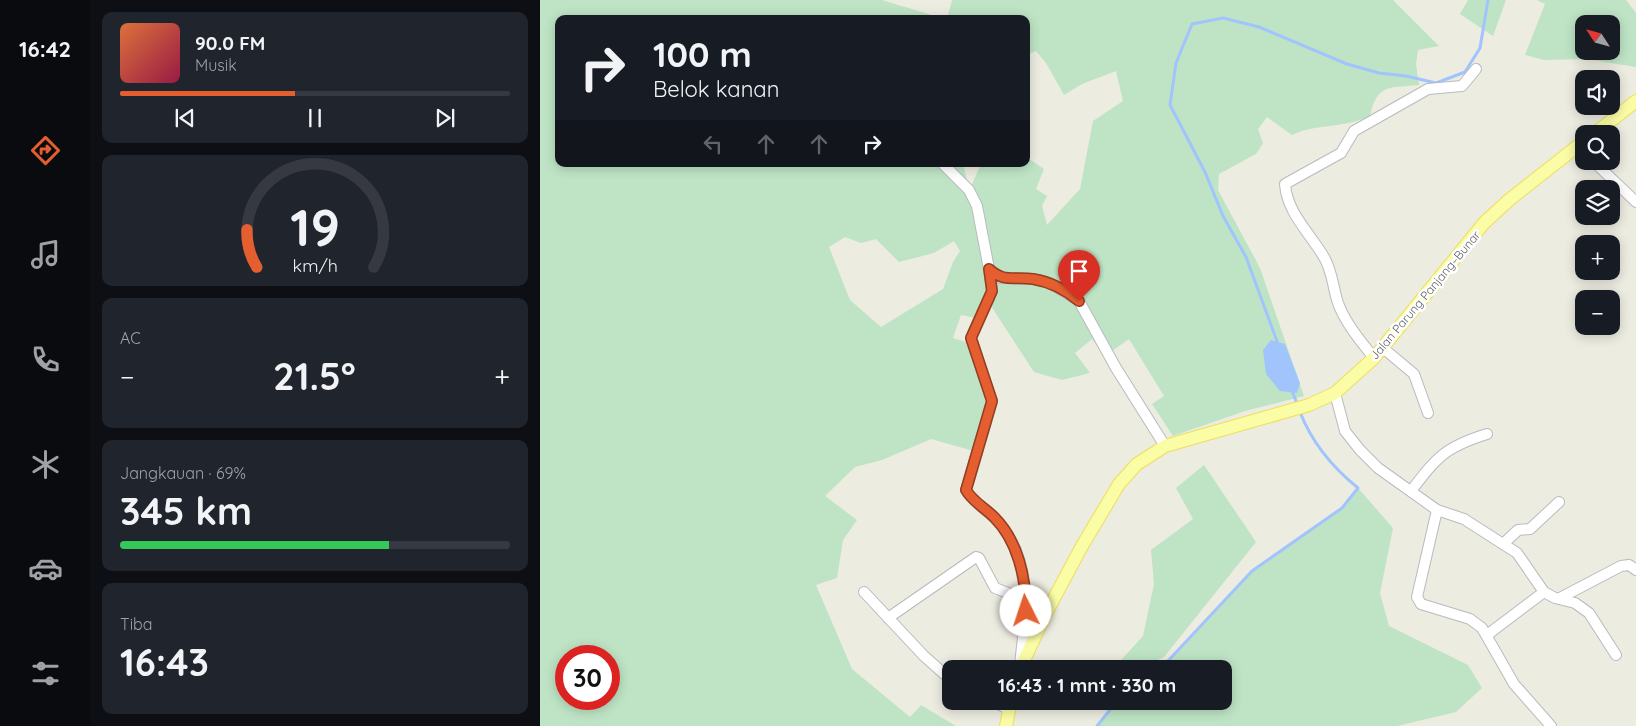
<!DOCTYPE html>
<html lang="id">
<head>
<meta charset="utf-8">
<style>
	body { margin:0; font-family:Quicksand,sans-serif; background:#20242c; color:#f1f3f6; height:100vh; display:flex; flex-direction:column; font-size:19px; white-space:nowrap }
	* { box-sizing:border-box; margin:0 }
	p { font-size:16px; color:#9ea1a6 }
	.icon { flex:none; width:28px; height:28px; fill:none; stroke:currentColor; stroke-width:2; stroke-linecap:round; stroke-linejoin:round }
	.map { position:relative; flex:1; overflow:hidden }
	.drawer { display:flex; flex-direction:column; gap:12px; padding:12px; background:#0d0f14; width:450px }
	.drawer>* { flex:none }
	.guide { position:absolute; left:15px; top:15px; width:475px; height:152px; border-radius:10px; box-shadow:0 2px 12px #0003; background:#171b24; color:#f1f3f6; overflow:hidden }
	.needle { width:32px; rotate:306deg }
	.tools { position:absolute; left:1035px; top:15px; display:grid; gap:10px }
	.tools a { display:grid; place-items:center; width:45px; height:45px; border-radius:10px; background:#171b24; box-shadow:0 2px 12px #0003; font-size:25px }
	.speed { position:absolute; left:15px; top:645px; display:flex; gap:10px; font-size:25px; font-weight:700; text-align:center }
	.speed>* { display:grid; place-content:center; width:65px; height:65px; border-radius:50%; background:#171b24; box-shadow:0 2px 12px #0003; line-height:1 }
	.speed .limit { border:8px solid #d22; background:#fff; color:#111 }
	.pin { position:absolute; display:grid; place-items:center; width:42px; height:42px; color:#fff; margin:-51px -21px; border-radius:50% 50% 50% 0; rotate:-45deg; box-shadow:0 0 5px #0007 }
	.pin .icon { rotate:45deg }
	.me { position:absolute; width:55px; margin:-28px; rotate:356deg; stroke-linejoin:round; filter:drop-shadow(0 0 4px #0008) }
	.turn { display:flex; align-items:center; gap:18px; height:105px; padding:0 15px; font-size:22px }
	.turn .icon { width:65px; height:65px; stroke-width:2.5 }
	.turn b { display:block; font-size:35px; line-height:42px }
	.lanes { display:flex; align-items:center; height:48px; padding:0 15px; background:#0003; justify-content:center; gap:25px; direction:ltr }
	.lanes .off { opacity:.35 }
	.big { font-size:38px; font-weight:700; line-height:1.1 }
	.drawer .widget { flex:1; display:flex; flex-direction:column; justify-content:center; gap:8px; min-width:0; padding:0 18px; border-radius:10px; background:#20242c }
	.drawer .dial { align-items:center; gap:0 }
	.dial svg { height:130px; overflow:visible; fill:none; stroke:#363941; stroke-width:7; stroke-linecap:round; text-anchor:middle }
	.dial text { fill:#f1f3f6; stroke:none }
	.song { display:flex; align-items:center; gap:15px }
	.cover { width:60px; height:60px; border-radius:8px; background:linear-gradient(135deg,hsl(20 70% 55%),hsl(340 70% 35%)) }
	.played { height:5px; border-radius:2px; background:linear-gradient(90deg,#e45e2f 45%,#363941 45%) }
	.keys { display:flex; justify-content:space-around; direction:ltr }
	.heat { display:flex; justify-content:space-between; align-items:center; font-size:28px; direction:ltr }
	.charge { height:8px; border-radius:4px; background:linear-gradient(90deg,#34c759 69%,#363941 0) }
	.trip { position:absolute; left:402px; top:660px; width:290px; height:50px; border-radius:10px; background:#171b24; box-shadow:0 2px 12px #0003; font-weight:700; line-height:50px; text-align:center }
	main { display:flex; flex:1; min-height:0 }
	.menu { display:flex; flex-direction:column; width:90px; justify-content:space-around; align-items:center; background:#090b0e; color:#9ea1a6 }
	.menu .icon { width:35px; height:35px }
	.menu .active { color:#e45e2f }
	.menu b { font-size:22px; color:#f1f3f6 }
	.map>svg:first-child { display:block }
	.green { fill:#bee4c5; fill-rule:evenodd }
	.water { fill:#a1c4fd }
	.lines { fill:none; stroke-linecap:round; stroke-linejoin:round }
	.stream { stroke:#a1c4fd; stroke-width:3 }
	.minor-casing { stroke:#b9bac0; stroke-width:12 }
	.major-casing { stroke:#eddf59; stroke-width:14 }
	.minor { stroke:#fff; stroke-width:10 }
	.major { stroke:#fbfda6; stroke-width:12 }
	.route-casing { stroke:#943d1f; stroke-width:12 }
	.route { stroke:#e45e2f; stroke-width:9 }
	.labels { text-anchor:middle; dominant-baseline:central; stroke-width:5; stroke-linejoin:round; paint-order:stroke }
	.street-label { font-size:12px; fill:#5a5c62; stroke:#fff }
</style>
</head>
<body>
<main>
<nav class="menu">
<b>16:42</b>
<svg class="icon active" aria-label="directions" viewBox="0 0 24 24"><path d="M12 3l9 9-9 9-9-9zM9 14v-3h6M13 9l2 2-2 2"/></svg>
<svg class="icon" aria-label="music" viewBox="0 0 24 24"><path d="M9 18V5l10-2v13"/><circle cx="6" cy="18" r="3"/><circle cx="16" cy="16" r="3"/></svg>
<svg class="icon" aria-label="phone" viewBox="0 0 24 24"><path d="M5 4h4l2 5-3 2q2 4 5 5l2-3 5 2v4C11 20 4 13 5 4z"/></svg>
<svg class="icon" aria-label="climate" viewBox="0 0 24 24"><path d="M12 3v18M4 7l16 10M4 17L20 7"/></svg>
<svg class="icon" aria-label="car" viewBox="0 0 24 24"><path d="M5 17H2v-5l4-1 3-4h7l3 4 3 1v5h-3M9 17h6M6 11h13"/><circle cx="7" cy="17" r="2"/><circle cx="17" cy="17" r="2"/></svg>
<svg class="icon" aria-label="filters" viewBox="0 0 24 24"><path d="M4 7h16M4 17h16"/><circle cx="9" cy="7" r="2"/><circle cx="15" cy="17" r="2"/></svg>
</nav>
<section class="drawer">
<div class="widget">
<div class="song"><i class="cover"></i><div><b>90.0 FM</b><p>Musik</p></div></div>
<div class="played"></div>
<div class="keys"><svg class="icon" aria-label="previous" viewBox="0 0 24 24"><path d="M18 5L8 12l10 7zM5 5v14"/></svg><svg class="icon" aria-label="pause" viewBox="0 0 24 24"><path d="M8 5v14M16 5v14"/></svg><svg class="icon" aria-label="next" viewBox="0 0 24 24"><path d="M6 5l10 7-10 7zM19 5v14"/></svg></div>
</div>
<div class="widget dial"><svg viewBox="0 0 100 80">
<path d="M14 69A42 42 0 1 1 86 69"/>
<path d="M14 69A42 42 0 0 1 8 46" stroke="#e45e2f"/>
<text x="50" y="56" font-size="32" font-weight="700">19</text>
<text x="50" y="72" font-size="11">km/h</text>
</svg></div>
<div class="widget"><p>AC</p>
<div class="heat"><a>−</a><b class="big">21.5°</b><a>+</a></div>
</div>
<div class="widget"><p>Jangkauan · 69%</p><b class="big">345 km</b><div class="charge"></div></div>
<div class="widget"><p>Tiba</p><b class="big">16:43</b></div>
</section>
<div class="map">
<svg width="1096" height="726" viewBox="0 0 1096 726">
	<rect width="100%" height="100%" fill="#ecece1"/>
	<g class="green">
		<path d="M0,0H342L405,19H291L271,15L263,19H19V164H413L424,167L429,191L441,164H486V157L504,169L496,189L507,196L502,206L507,225L540,189L553,121L583,101L576,71L542,84L524,95L506,63L496,51L486,55V19H407L412,0H853L899,46L878,50L876,64L879,85C850,88 837,83 830,116C803,129 776,123 752,135L727,117L718,129L723,143L716,154L679,174L678,190L720,268L764,396L705,411L633,436L612,404L624,396L589,339L565,356L552,339L535,353L550,373L522,380L494,372L449,303L441,319L421,315L413,338L438,346L454,395L437,452L391,439L342,460L315,467L285,496L317,520L303,540L297,578L276,585L312,669L370,717L381,705L416,726H0ZM305,237L321,243L336,239L359,262L394,253L414,241L420,251L413,262L403,289L341,327L310,300L289,247ZM26,656H69V699H26Z"/>
		<path d="M928,0H966L953,36L920,14Z"/>
		<path d="M997,0H1086L1096,13V67L1046,59L1004,60L985,55L1005,4ZM1044,24H1071V51H1044Z"/>
		<path d="M664,465L716,542L624,657L596,669H573L603,636L614,584L611,550L653,519L636,488Z"/>
		<path d="M818,488L853,528L840,593L849,626L928,665L942,688L916,712L857,726H557L577,701H684V669H617L627,662L712,571L802,509Z"/>
	</g>
	<path class="water" d="M731,340L745,344L760,383L757,393L740,391L726,374L723,350Z"/>
	<g class="lines">
		<g class="stream">
			<path d="M738,344L706,257L683,216L665,172L630,105L636,63L652,24L683,18L719,27L807,64L839,73L866,76L896,83L925,72L940,48L948,0"/>
			<path d="M752,391L758,406"/>
			<path d="M617,669L627,662L712,571L802,508L818,488C792,467 772,443 760,412"/>
			<path d="M557,726L577,701"/>
		</g>
		<g class="minor-casing">
			<g id="minor">
				<path d="M1053,161L1096,202"/>
				<path d="M403,164L429,190L437,206L449,269L452,291L431,338L452,401L426,490C434,504 451,512 461,525C494,566 485,617 480,665"/>
				<path d="M449,269L460,278L493,279L510,283L539,301L576,368L625,446"/>
				<path d="M843,348L874,374L888,413"/>
				<path d="M834,358C820,340 804,322 797,300C793,286 792,272 785,259C772,235 747,214 745,184L801,153L814,131L888,89L922,86L936,69"/>
				<path d="M795,393L805,431L820,450L838,468L897,510L924,519L977,553L1004,592L1015,598L1035,603L1049,613L1076,655"/>
				<path d="M871,491C897,457 905,447 947,434"/>
				<path d="M897,510L877,597L881,604L930,619L942,628L974,684L1011,726"/>
				<path d="M963,544L978,530L990,529L1019,502"/>
				<path d="M324,592L384,656L411,680"/>
				<path d="M1020,598L1081,566L1089,565L1096,570"/>
				<path d="M348,618L436,557L439,558L455,588L486,600"/>
				<path d="M947,635L1004,592"/>
				<path d="M451,701L469,709"/>
			</g>
		</g>
		<g class="major-casing">
			<g id="major">
				<path d="M1054,134L1096,101"/>
				<path d="M480,669L504,617L542,546L579,484L597,464L625,446L769,405L795,393L834,358L944,223L969,200L1044,141"/>
				<path d="M466,726L471,701"/>
			</g>
		</g>
		<use href="#minor" class="minor"/>
		<use href="#major" class="major"/>
	</g>
	<g class="lines">
		<g class="route-casing">
			<path id="route" d="M486,611C486,578 478,541 454,517C445,508 432,501 426,490L452,401L431,338L452,291L449,269C464,283 474,276 493,279C511,282 526,290 539,301"/>
		</g>
		<use href="#route" class="route"/>
	</g>
	<g class="labels">
		<g class="street-label">
			<text transform="translate(885 295) rotate(-50)">Jalan Parung Panjang–Bunar</text>
		</g>
	</g>
</svg>
<div class="tools">
<a><svg class="needle" viewBox="-14 -14 28 28"><path d="M0-13l5 13h-10z" fill="#e53935"/><path d="M0 13l5-13h-10z" fill="#9ea1a6"/></svg></a>
<a><svg class="icon" aria-label="sound" viewBox="0 0 24 24"><path d="M4 9h4l5-4v14l-5-4H4zM17 9q2 3 0 6"/></svg></a>
<a><svg class="icon" aria-label="search" viewBox="0 0 24 24"><circle cx="10" cy="10" r="6"/><path d="M15 15l6 6"/></svg></a>
<a><svg class="icon" aria-label="layers" viewBox="0 0 24 24"><path d="M12 4l9 5-9 5-9-5zM3 14l9 5 9-5"/></svg></a>
<a>+</a>
<a>−</a>
</div>
<div class="speed"><div class="limit">30</div></div>
<div class="pin" style="left:539px;top:301px;background:#d93025"><svg class="icon" aria-label="arrive" viewBox="0 0 24 24"><path d="M6 21V4h12l-3 4 3 4H6"/></svg></div>
<svg class="me" style="left:486px;top:611px" viewBox="-20 -20 40 40"><circle r="19" fill="#fff"/><path d="M0-13L10 11 0 6-10 11z" fill="#e45e2f"/></svg>
<div class="trip">16:43 · 1 mnt · 330 m</div>
<div class="guide">
<div class="turn"><svg class="icon" aria-label="right" viewBox="0 0 24 24"><path d="M7 20v-9h11M14 6l5 5-5 5"/></svg><div><b>100 m</b>Belok kanan</div></div>
<div class="lanes"><svg class="icon off" aria-label="left" viewBox="0 0 24 24"><path d="M17 20v-9H6M10 6l-5 5 5 5"/></svg><svg class="icon off" aria-label="ahead" viewBox="0 0 24 24"><path d="M12 20V5M6 11l6-6 6 6"/></svg><svg class="icon off" aria-label="ahead" viewBox="0 0 24 24"><path d="M12 20V5M6 11l6-6 6 6"/></svg><svg class="icon" aria-label="right" viewBox="0 0 24 24"><path d="M7 20v-9h11M14 6l5 5-5 5"/></svg></div>
</div>
</div>
</main>
</body>
</html>
